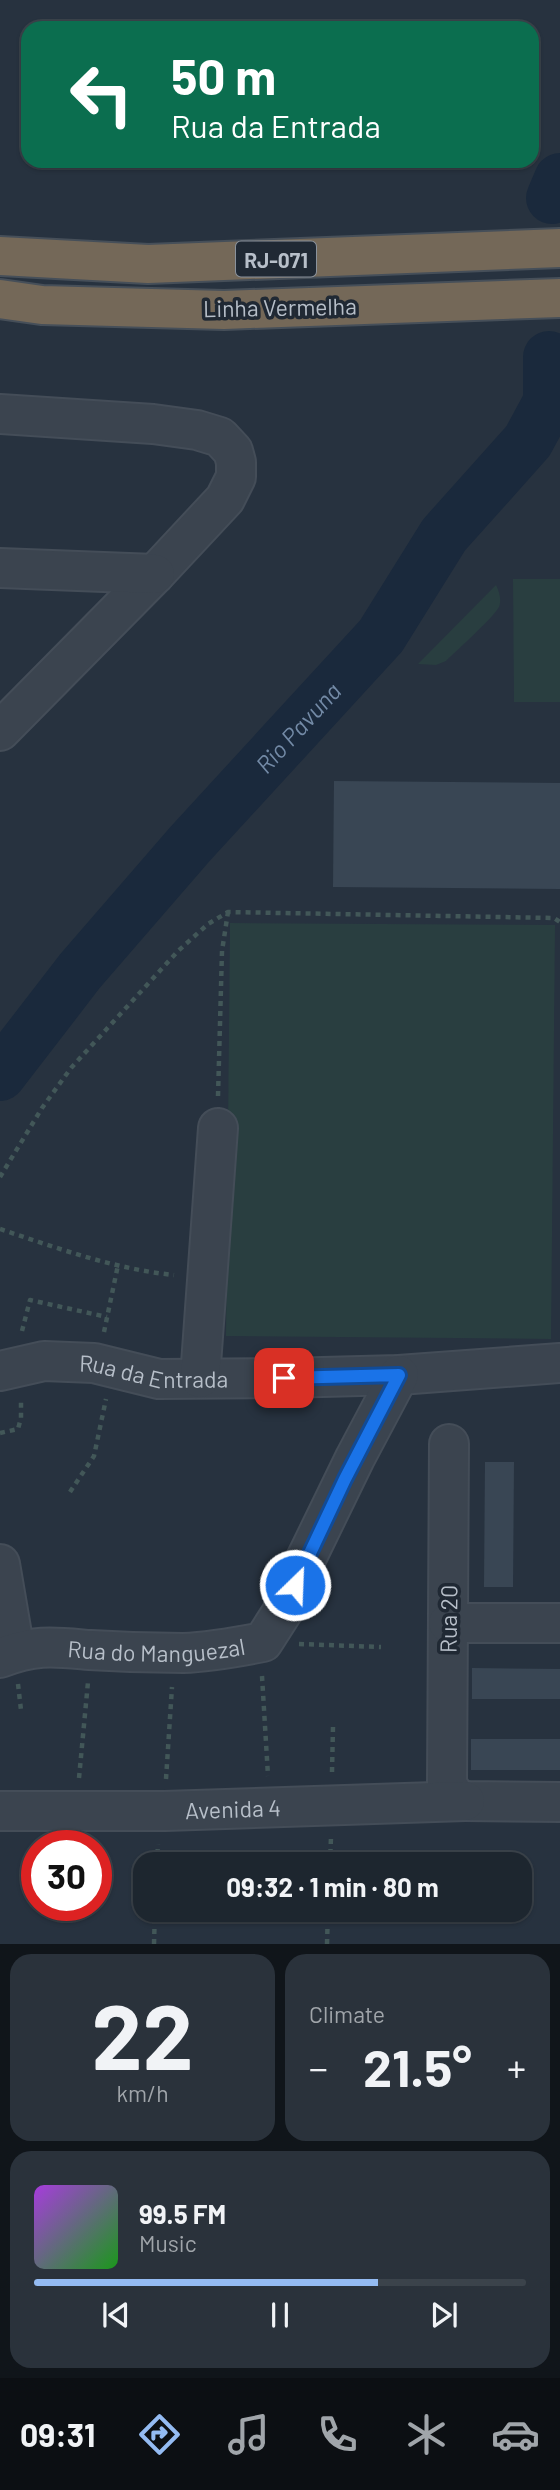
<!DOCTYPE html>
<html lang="en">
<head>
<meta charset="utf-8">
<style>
	body { margin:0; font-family:Barlow,sans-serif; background:#2a323b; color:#f1f3f6; height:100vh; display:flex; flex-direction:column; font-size:26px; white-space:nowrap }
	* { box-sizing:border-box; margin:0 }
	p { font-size:23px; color:#a0a5aa }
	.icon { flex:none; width:38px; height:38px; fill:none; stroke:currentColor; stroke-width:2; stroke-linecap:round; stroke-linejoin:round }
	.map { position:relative; height:1944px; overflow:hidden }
	.side { display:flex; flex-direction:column; gap:10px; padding:10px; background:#10151a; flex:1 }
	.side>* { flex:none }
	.banner { position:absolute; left:21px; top:21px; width:518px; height:147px; border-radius:21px; box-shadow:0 2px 5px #0004,0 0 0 2px #3b434b; background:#0b6e4f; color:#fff; overflow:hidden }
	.speed { position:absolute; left:21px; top:1830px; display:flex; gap:14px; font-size:35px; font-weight:700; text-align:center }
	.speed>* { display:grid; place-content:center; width:91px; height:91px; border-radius:50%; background:#1d262f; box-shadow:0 2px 5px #0004,0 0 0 2px #3b434b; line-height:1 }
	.speed .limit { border:10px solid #d22; background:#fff; color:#111 }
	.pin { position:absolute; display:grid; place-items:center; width:60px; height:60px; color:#fff; margin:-30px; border-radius:14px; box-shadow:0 4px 10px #0006 }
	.me { position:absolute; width:77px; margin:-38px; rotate:24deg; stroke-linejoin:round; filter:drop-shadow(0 0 5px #0008) }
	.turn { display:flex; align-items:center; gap:24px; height:147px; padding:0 35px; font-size:32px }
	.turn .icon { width:91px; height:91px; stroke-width:2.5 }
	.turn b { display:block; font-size:49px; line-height:60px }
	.big { font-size:52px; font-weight:700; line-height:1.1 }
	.side .tile { flex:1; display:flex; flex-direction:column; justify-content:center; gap:10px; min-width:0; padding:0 24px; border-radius:21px; background:#2a323b }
	.side .dial { align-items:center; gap:0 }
	.dial b { font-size:91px; line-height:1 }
	.song { display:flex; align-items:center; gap:21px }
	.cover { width:84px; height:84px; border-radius:10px; background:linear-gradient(135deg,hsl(280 70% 55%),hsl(120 70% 35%)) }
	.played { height:7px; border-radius:4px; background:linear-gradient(90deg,#94bbf2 70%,#3b434b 70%) }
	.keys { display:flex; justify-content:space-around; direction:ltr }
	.heat { display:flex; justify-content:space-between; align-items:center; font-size:38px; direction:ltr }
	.side .tiles { flex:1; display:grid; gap:10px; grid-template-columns:1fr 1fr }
	.tile:last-child { grid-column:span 2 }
	.trip { position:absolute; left:133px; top:1852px; width:399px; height:70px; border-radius:21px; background:#1d262f; box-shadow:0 2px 5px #0004,0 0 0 2px #3b434b; font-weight:700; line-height:70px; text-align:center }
	.menu { display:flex; height:112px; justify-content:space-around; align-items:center; background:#0c0f13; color:#a0a5aa }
	.menu .icon { width:49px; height:49px }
	.menu .current { color:#94bbf2 }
	.menu b { font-size:32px; color:#f1f3f6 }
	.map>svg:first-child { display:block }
	.green { fill:#293e40 }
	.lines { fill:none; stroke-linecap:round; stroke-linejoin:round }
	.river { stroke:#1a293c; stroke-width:52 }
	.building { fill:#394654 }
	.minor-casing { stroke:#444d58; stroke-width:42 }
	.highway-casing { stroke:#464f59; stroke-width:42 }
	.path { stroke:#425758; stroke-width:4.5; stroke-dasharray:5 5; stroke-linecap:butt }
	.minor { stroke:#3b444f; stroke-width:38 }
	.highway { stroke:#746858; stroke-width:38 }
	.route-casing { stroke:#114b97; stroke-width:18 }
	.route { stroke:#1a73e8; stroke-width:12 }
	.labels { text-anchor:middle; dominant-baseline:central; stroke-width:7; stroke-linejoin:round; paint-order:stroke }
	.shield { fill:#202934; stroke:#8a929c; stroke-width:2 }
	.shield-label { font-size:21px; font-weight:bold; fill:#b7bfc9 }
	.street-label { font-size:23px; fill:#b7bfc9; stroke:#202934 }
	.water-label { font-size:24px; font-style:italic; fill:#738aa6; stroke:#202934 }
</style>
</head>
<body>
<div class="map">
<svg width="560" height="1944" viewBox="0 0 560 1944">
	<rect width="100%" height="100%" fill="#27323f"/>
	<g class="green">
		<path d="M513,579H560V702H514Z"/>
		<path d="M496,585C499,591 502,600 499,607C493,618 456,651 446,661L436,665L418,664Z"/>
		<path d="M230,923L555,925L551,1339L226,1336Z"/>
	</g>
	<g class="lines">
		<g class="river">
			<path d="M552,198L560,179"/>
			<path id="s1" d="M0,1075L80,971L190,844L381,636L444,535L528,441L549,402V357"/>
		</g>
	</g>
	<g class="building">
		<path d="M334,781L560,783V889L333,887Z"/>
		<path d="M485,1462H514L513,1587H484Z"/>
		<path d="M472,1668L560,1669V1699H472Z"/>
		<rect x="471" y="1739" width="89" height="31"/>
	</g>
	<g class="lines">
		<g class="minor-casing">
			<g id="minor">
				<path d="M0,414L153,424L197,430L220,437L233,451L236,462V477L225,499L155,574L0,731"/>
				<path d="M0,568L155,574"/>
				<path id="s2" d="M0,1371L44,1361L94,1363L159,1379L284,1378L399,1375L560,1363"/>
				<path d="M200,1378L218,1128"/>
				<path d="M449,1444L447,1785L456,1798L465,1801L560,1802"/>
				<path d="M0,1564L15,1652"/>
				<path d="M448,1623H560"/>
				<path id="s3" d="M0,1658C36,1644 54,1647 90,1650C121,1652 152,1653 183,1653C210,1652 237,1647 263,1642L286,1606L303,1565L355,1458L399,1375"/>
				<path id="s4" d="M0,1811H165L465,1801"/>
			</g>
		</g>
		<g class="highway-casing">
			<g id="highway">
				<path d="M0,256L148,264L560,248"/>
				<path d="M0,299L42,305L224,310L560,298"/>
			</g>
		</g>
		<g class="path">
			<path d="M218,1096L222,951L228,912"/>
			<path d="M0,1177L42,1108L71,1068L178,951L208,924L228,912L554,918L560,922"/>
			<path d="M0,1229C57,1248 114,1269 174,1275"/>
			<path d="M22,1331L30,1300L107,1317"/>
			<path d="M104,1332L118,1265"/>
			<path d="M0,1433L18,1429L21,1418V1399"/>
			<path d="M70,1492L94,1456L106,1399"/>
			<path d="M299,1644L381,1647"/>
			<path d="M262,1676L268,1776"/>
			<path d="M18,1684L21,1710"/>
			<path d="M332,1772L333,1726"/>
			<path d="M79,1778L88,1682"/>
			<path d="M166,1779L172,1687"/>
			<path d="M157,1864L158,1844"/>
			<path d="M330,1864L331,1837"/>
			<path d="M154,1944L155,1909"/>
			<path d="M327,1944L328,1909"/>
		</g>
		<use href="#minor" class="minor"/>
		<use href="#highway" class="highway"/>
	</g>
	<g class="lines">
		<g class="route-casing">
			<path id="route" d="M284,1378L399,1375L345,1479L295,1585"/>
		</g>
		<use href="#route" class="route"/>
	</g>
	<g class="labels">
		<rect class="shield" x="236" y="241.5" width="80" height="35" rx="5"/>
		<g class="shield-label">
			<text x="276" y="259">RJ-071</text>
		</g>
		<g class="street-label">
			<text transform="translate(280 307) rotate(-1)">Linha Vermelha</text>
			<text stroke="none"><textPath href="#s2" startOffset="156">Rua da Entrada</textPath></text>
			<text transform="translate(448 1619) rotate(-89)">Rua 20</text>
			<text stroke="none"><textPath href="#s3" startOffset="158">Rua do Manguezal</textPath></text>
			<text stroke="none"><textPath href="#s4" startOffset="233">Avenida 4</textPath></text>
		</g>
		<g class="water-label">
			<text stroke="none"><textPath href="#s1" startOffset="458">Rio Pavuna</textPath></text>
		</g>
	</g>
</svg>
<div class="speed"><div class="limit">30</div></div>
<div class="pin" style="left:284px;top:1378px;background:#d93025"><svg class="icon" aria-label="arrive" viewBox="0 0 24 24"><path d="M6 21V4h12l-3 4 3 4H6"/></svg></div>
<svg class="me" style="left:295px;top:1585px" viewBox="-20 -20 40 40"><circle r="17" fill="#1a73e8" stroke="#fff" stroke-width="3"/><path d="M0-11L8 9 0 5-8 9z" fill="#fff"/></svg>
<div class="trip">09:32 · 1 min · 80 m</div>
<div class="banner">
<div class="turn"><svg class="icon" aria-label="left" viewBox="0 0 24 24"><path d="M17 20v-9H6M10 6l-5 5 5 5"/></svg><div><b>50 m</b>Rua da Entrada</div></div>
</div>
</div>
<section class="side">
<div class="tiles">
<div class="tile dial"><b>22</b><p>km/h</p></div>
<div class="tile"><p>Climate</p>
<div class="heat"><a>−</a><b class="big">21.5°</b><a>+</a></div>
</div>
<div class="tile">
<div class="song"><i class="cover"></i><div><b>99.5 FM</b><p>Music</p></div></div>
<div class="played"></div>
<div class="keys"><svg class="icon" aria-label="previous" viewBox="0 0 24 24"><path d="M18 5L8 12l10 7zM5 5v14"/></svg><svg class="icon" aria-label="pause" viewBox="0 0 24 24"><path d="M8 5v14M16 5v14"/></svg><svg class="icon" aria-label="next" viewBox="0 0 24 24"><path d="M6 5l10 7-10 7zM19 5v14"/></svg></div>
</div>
</div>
</section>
<nav class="menu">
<b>09:31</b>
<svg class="icon current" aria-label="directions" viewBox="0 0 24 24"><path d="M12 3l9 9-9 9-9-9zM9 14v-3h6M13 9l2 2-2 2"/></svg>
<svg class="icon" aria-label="music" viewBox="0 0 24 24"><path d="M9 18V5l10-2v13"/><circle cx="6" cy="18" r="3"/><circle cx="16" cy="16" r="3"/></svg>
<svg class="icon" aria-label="phone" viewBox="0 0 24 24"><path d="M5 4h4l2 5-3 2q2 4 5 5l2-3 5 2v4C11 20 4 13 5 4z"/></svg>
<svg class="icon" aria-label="climate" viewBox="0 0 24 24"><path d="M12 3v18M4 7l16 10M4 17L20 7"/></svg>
<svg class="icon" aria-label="car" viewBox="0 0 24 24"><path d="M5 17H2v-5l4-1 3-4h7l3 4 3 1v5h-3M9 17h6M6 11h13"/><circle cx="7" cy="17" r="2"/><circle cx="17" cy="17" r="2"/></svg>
</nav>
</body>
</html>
